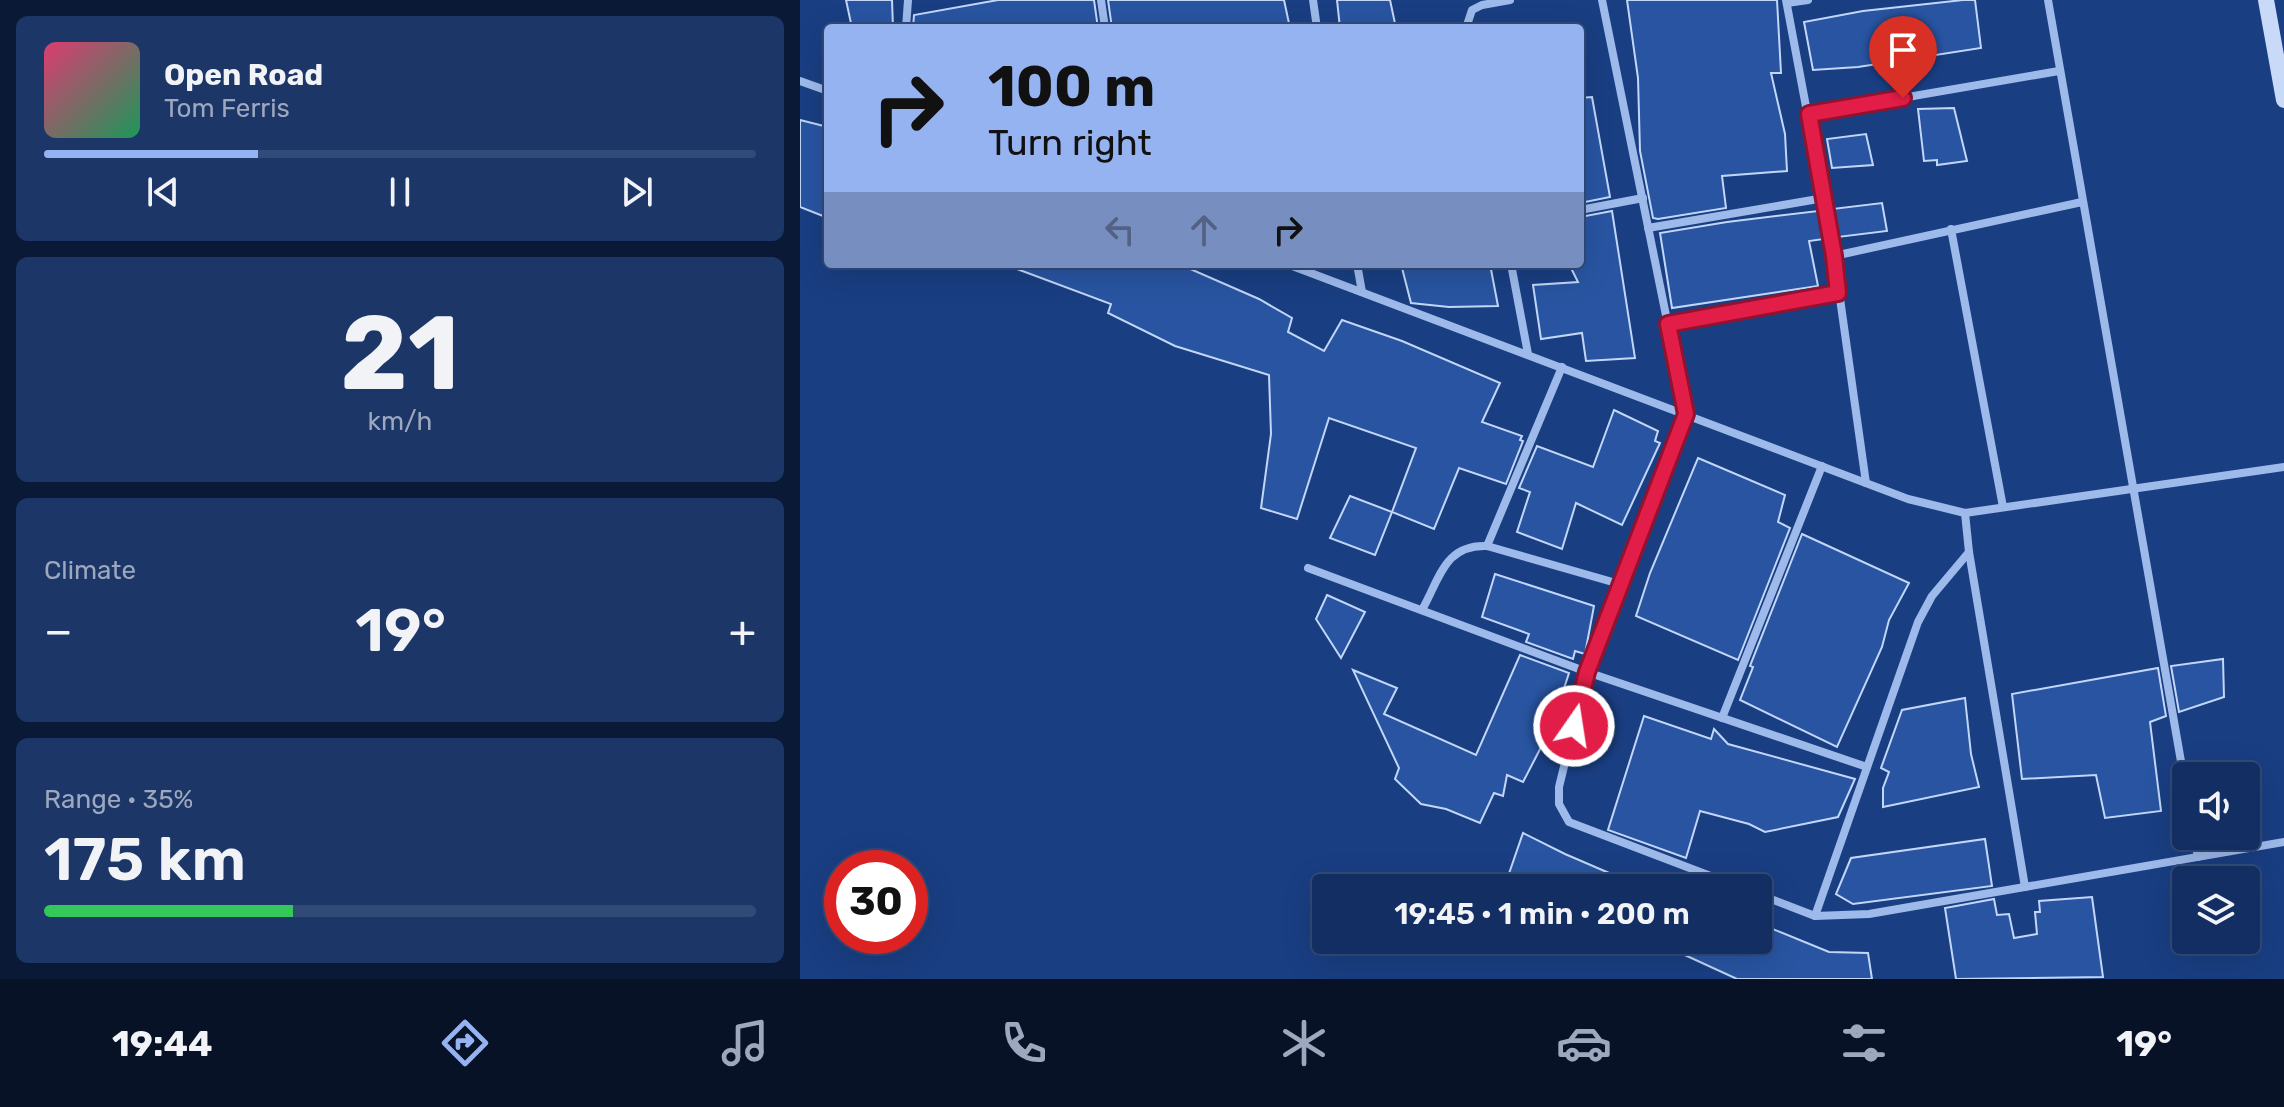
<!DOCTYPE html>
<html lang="en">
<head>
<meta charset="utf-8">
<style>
	body { margin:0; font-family:Rubik,sans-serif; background:#1c3668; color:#f1f3f6; height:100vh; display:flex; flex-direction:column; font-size:30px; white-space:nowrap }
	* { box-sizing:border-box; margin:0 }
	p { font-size:26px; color:#9da8be }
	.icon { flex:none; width:44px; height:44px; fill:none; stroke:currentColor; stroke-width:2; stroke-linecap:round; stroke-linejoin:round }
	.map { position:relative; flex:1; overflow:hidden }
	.panel { display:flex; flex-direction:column; gap:16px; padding:16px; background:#0a1936; width:800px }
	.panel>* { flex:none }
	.hud { position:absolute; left:24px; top:24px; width:760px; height:244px; border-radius:8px; box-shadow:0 8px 32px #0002,0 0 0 2px #324a77; background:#95b2f1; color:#111; overflow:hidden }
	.buttons { position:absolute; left:1372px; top:762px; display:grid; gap:16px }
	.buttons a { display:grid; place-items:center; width:88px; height:88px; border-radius:8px; background:#132e62; box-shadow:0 8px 32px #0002,0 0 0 2px #324a77; font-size:40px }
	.speed { position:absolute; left:24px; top:850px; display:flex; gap:16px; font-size:40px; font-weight:700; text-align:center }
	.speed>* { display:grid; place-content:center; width:104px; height:104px; border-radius:50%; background:#132e62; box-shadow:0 8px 32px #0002,0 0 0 2px #324a77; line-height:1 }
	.speed .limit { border:12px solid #d22; background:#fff; color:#111 }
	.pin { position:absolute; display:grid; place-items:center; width:68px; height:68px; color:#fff; margin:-82px -34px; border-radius:50% 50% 50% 0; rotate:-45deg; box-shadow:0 0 8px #0007 }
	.pin .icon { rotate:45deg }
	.me { position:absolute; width:88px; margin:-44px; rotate:13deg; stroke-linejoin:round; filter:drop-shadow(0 0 6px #0008) }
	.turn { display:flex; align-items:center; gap:28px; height:168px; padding:0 32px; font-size:36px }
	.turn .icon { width:104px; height:104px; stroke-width:2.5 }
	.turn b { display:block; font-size:56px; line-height:68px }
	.lanes { display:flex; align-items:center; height:76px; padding:0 32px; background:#0003; justify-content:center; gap:40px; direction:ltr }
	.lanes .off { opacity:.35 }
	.big { font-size:60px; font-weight:600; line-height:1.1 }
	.panel .tile { flex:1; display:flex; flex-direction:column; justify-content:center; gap:12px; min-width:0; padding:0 28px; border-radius:12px; background:#1c3668 }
	.panel .dial { align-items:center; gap:0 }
	.dial b { font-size:104px; line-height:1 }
	.song { display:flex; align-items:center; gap:24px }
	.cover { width:96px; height:96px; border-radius:12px; background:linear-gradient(135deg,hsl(340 70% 55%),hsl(150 70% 35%)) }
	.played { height:8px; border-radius:4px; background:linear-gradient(90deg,#95b2f1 30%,#324a77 30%) }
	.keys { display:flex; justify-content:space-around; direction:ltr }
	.heat { display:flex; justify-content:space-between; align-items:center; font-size:44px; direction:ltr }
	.charge { height:12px; border-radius:6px; background:linear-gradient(90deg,#34c759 35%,#324a77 0) }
	.trip { position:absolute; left:512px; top:874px; width:460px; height:80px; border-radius:8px; background:#132e62; box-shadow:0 8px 32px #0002,0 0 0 2px #324a77; font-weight:600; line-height:80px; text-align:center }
	.tab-bar { display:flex; height:128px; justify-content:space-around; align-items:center; background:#081227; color:#9da8be }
	.tab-bar .icon { width:56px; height:56px }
	.tab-bar .selected { color:#95b2f1 }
	.tab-bar b { font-size:36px; color:#f1f3f6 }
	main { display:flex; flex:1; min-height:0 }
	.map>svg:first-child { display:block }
	.building { fill:#2854a1; stroke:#c2d6f8; stroke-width:2 }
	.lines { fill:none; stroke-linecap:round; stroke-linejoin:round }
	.street { stroke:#9dbaeb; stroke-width:8 }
	.secondary { stroke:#c9daf8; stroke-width:16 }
	.route-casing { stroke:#92132f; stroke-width:20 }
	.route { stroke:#e11d48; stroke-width:14 }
</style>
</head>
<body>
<main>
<section class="panel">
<div class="tile">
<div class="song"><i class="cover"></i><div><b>Open Road</b><p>Tom Ferris</p></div></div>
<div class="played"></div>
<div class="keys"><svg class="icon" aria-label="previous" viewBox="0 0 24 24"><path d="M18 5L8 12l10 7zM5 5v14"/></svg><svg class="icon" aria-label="pause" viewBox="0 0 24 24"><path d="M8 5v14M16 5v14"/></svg><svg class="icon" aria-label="next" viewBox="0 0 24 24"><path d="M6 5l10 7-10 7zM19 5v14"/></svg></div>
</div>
<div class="tile dial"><b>21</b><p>km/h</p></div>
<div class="tile"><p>Climate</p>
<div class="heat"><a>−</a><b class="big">19°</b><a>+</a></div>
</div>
<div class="tile"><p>Range · 35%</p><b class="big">175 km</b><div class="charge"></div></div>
</section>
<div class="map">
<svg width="1484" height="979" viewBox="0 0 1484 979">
	<rect width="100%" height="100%" fill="#193e82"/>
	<g class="building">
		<path d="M46,0H92L93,28H52Z"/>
		<path d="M294,0L298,28H113L114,15L198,0Z"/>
		<path d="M308,0H484L490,28H312Z"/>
		<path d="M537,0H590L596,28H540Z"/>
		<path d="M827,0H977L981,73H971L985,134L987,171L922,176L926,208L858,219L853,218L840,151L838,78Z"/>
		<path d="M1163,0H1175L1181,48L1058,67L1013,70L1004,22L1063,11Z"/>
		<path d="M792,97L810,197L780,203V98Z"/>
		<path d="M1154,108L1167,161L1137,165V160L1124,161L1118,109Z"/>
		<path d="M0,120L28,127V218L0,207Z"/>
		<path d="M1066,134L1073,165L1032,168L1027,139Z"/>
		<path d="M1082,203L1087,231L1038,237L1032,209Z"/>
		<path d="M812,211L835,358L786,361L782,333L741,339L733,285L778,282L769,264H780V217Z"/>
		<path d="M1018,211L1024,239L1009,241L1018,286L872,308L860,233L927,222Z"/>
		<path d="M210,264H379L459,299L492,318L488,332L524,351L542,320L602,341L700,383L682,422L722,436L720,440L723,441L706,484L659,468L634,529L592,512L616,448L529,418L497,519L461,508L471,434L469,375L375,346L308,313L311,304L209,266Z"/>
		<path d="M601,264H690L698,306L649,307L611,303Z"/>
		<path d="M814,410L858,431L855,441L860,443L822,525L776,503L762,549L717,532L730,492L719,488L737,446L793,467Z"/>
		<path d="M898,458L985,495L978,522L990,528L938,660L836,616L850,573Z"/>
		<path d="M550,496L592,512L575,555L530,538Z"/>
		<path d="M1002,534L1109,583L1089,620L1082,647L1037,747L940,700L953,667L950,666Z"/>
		<path d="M695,574L794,606L785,654L775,651L773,659L726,642L729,634L682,617Z"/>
		<path d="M527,595L565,612L541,658L516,619Z"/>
		<path d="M720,655L769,673L751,728L723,782L707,775L703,796L694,793L680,823L646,809L621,804L595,779L599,768L553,670L597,688L584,714L676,755Z"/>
		<path d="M1423,659L1424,697L1379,712L1371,666Z"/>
		<path d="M1358,668L1366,716L1350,722L1361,811L1305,818L1296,775L1222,779L1212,694Z"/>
		<path d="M1165,698L1171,754L1179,787L1083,807V788L1089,772L1081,768L1102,710Z"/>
		<path d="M844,716L911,739L914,729L928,744L1055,779L1038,817L965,832L949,824L900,811L886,858L808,830Z"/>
		<path d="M723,833L765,854L844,888H704Z"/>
		<path d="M1185,839L1192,886L1053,904L1036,894L1051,858Z"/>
		<path d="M1292,897L1303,977L1156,979L1145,908L1194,899L1197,915L1209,914L1214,938L1237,934L1235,912H1240L1239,901Z"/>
		<path d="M958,923L1029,952L1068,953L1072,979H937L852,940H958Z"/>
	</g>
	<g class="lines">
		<g class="street">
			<path d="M301,0L305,28"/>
			<path d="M513,0L517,28"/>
			<path d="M802,0L886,414L787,672L759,787V804L769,822L942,888"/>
			<path d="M986,0L1034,256L1066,483"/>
			<path d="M1248,0L1386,790"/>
			<path d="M987,3L1008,0"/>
			<path d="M106,28L108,0"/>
			<path d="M666,28L672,10L682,5L710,0"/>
			<path d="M0,81L28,91"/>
			<path d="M1009,114L1259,71"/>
			<path d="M780,210L843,198"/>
			<path d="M848,228L1024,198"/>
			<path d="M1151,229L1203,507"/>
			<path d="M1034,256L1282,202"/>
			<path d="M487,264L1108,499L1165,513L1484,467"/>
			<path d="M557,264L562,292"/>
			<path d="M711,264L728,354"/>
			<path d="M868,324L1038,293"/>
			<path d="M1165,513L1169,552L1225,887"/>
			<path d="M687,546L762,367"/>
			<path d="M508,568L787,672L1067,767"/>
			<path d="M622,610C640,578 645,544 687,546L823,585"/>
			<path d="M922,718L1022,466"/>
			<path d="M1394,836L1398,857"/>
			<path d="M958,894L1015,916L1069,914L1484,842"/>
			<path d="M1015,916L1118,622L1132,596L1169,552"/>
		</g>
		<path class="secondary" d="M1466,0L1484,100"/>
	</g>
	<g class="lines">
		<g class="route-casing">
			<path id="route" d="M774,726L787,672L886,414L868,324L1038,293L1034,256L1009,114L1103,98"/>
		</g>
		<use href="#route" class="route"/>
	</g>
</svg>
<div class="buttons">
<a><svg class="icon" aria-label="sound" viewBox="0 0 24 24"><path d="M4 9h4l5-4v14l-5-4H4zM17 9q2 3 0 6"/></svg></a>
<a><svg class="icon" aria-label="layers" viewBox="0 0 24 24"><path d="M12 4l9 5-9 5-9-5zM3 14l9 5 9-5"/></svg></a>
</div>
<div class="speed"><div class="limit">30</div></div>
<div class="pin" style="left:1103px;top:98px;background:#d93025"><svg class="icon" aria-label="arrive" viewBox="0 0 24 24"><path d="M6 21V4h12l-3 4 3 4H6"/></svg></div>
<svg class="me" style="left:774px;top:726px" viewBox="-20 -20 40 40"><circle r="17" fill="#e11d48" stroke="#fff" stroke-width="3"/><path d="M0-11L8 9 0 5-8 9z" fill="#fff"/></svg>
<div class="trip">19:45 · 1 min · 200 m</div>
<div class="hud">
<div class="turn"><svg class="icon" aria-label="right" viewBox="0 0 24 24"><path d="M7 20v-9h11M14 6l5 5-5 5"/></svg><div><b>100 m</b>Turn right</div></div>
<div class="lanes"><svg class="icon off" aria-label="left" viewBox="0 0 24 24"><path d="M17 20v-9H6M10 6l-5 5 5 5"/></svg><svg class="icon off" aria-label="ahead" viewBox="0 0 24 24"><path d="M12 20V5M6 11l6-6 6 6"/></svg><svg class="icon" aria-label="right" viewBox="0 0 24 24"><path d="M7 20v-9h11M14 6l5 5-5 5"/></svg></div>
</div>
</div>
</main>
<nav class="tab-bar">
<b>19:44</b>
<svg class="icon selected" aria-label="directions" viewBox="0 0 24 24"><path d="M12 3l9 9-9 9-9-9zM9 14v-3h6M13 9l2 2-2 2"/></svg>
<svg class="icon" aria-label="music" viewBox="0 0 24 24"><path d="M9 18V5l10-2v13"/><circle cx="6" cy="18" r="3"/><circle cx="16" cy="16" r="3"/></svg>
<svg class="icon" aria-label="phone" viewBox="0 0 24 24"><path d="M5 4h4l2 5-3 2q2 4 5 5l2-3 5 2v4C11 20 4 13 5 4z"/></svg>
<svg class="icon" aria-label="climate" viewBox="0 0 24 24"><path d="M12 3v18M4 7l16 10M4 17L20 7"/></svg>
<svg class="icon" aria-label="car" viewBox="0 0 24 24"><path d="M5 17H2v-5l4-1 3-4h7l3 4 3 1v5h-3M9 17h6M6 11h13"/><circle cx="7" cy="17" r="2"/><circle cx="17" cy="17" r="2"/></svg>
<svg class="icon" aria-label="filters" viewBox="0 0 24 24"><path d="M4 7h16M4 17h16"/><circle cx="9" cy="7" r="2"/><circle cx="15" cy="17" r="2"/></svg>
<b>19°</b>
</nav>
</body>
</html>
